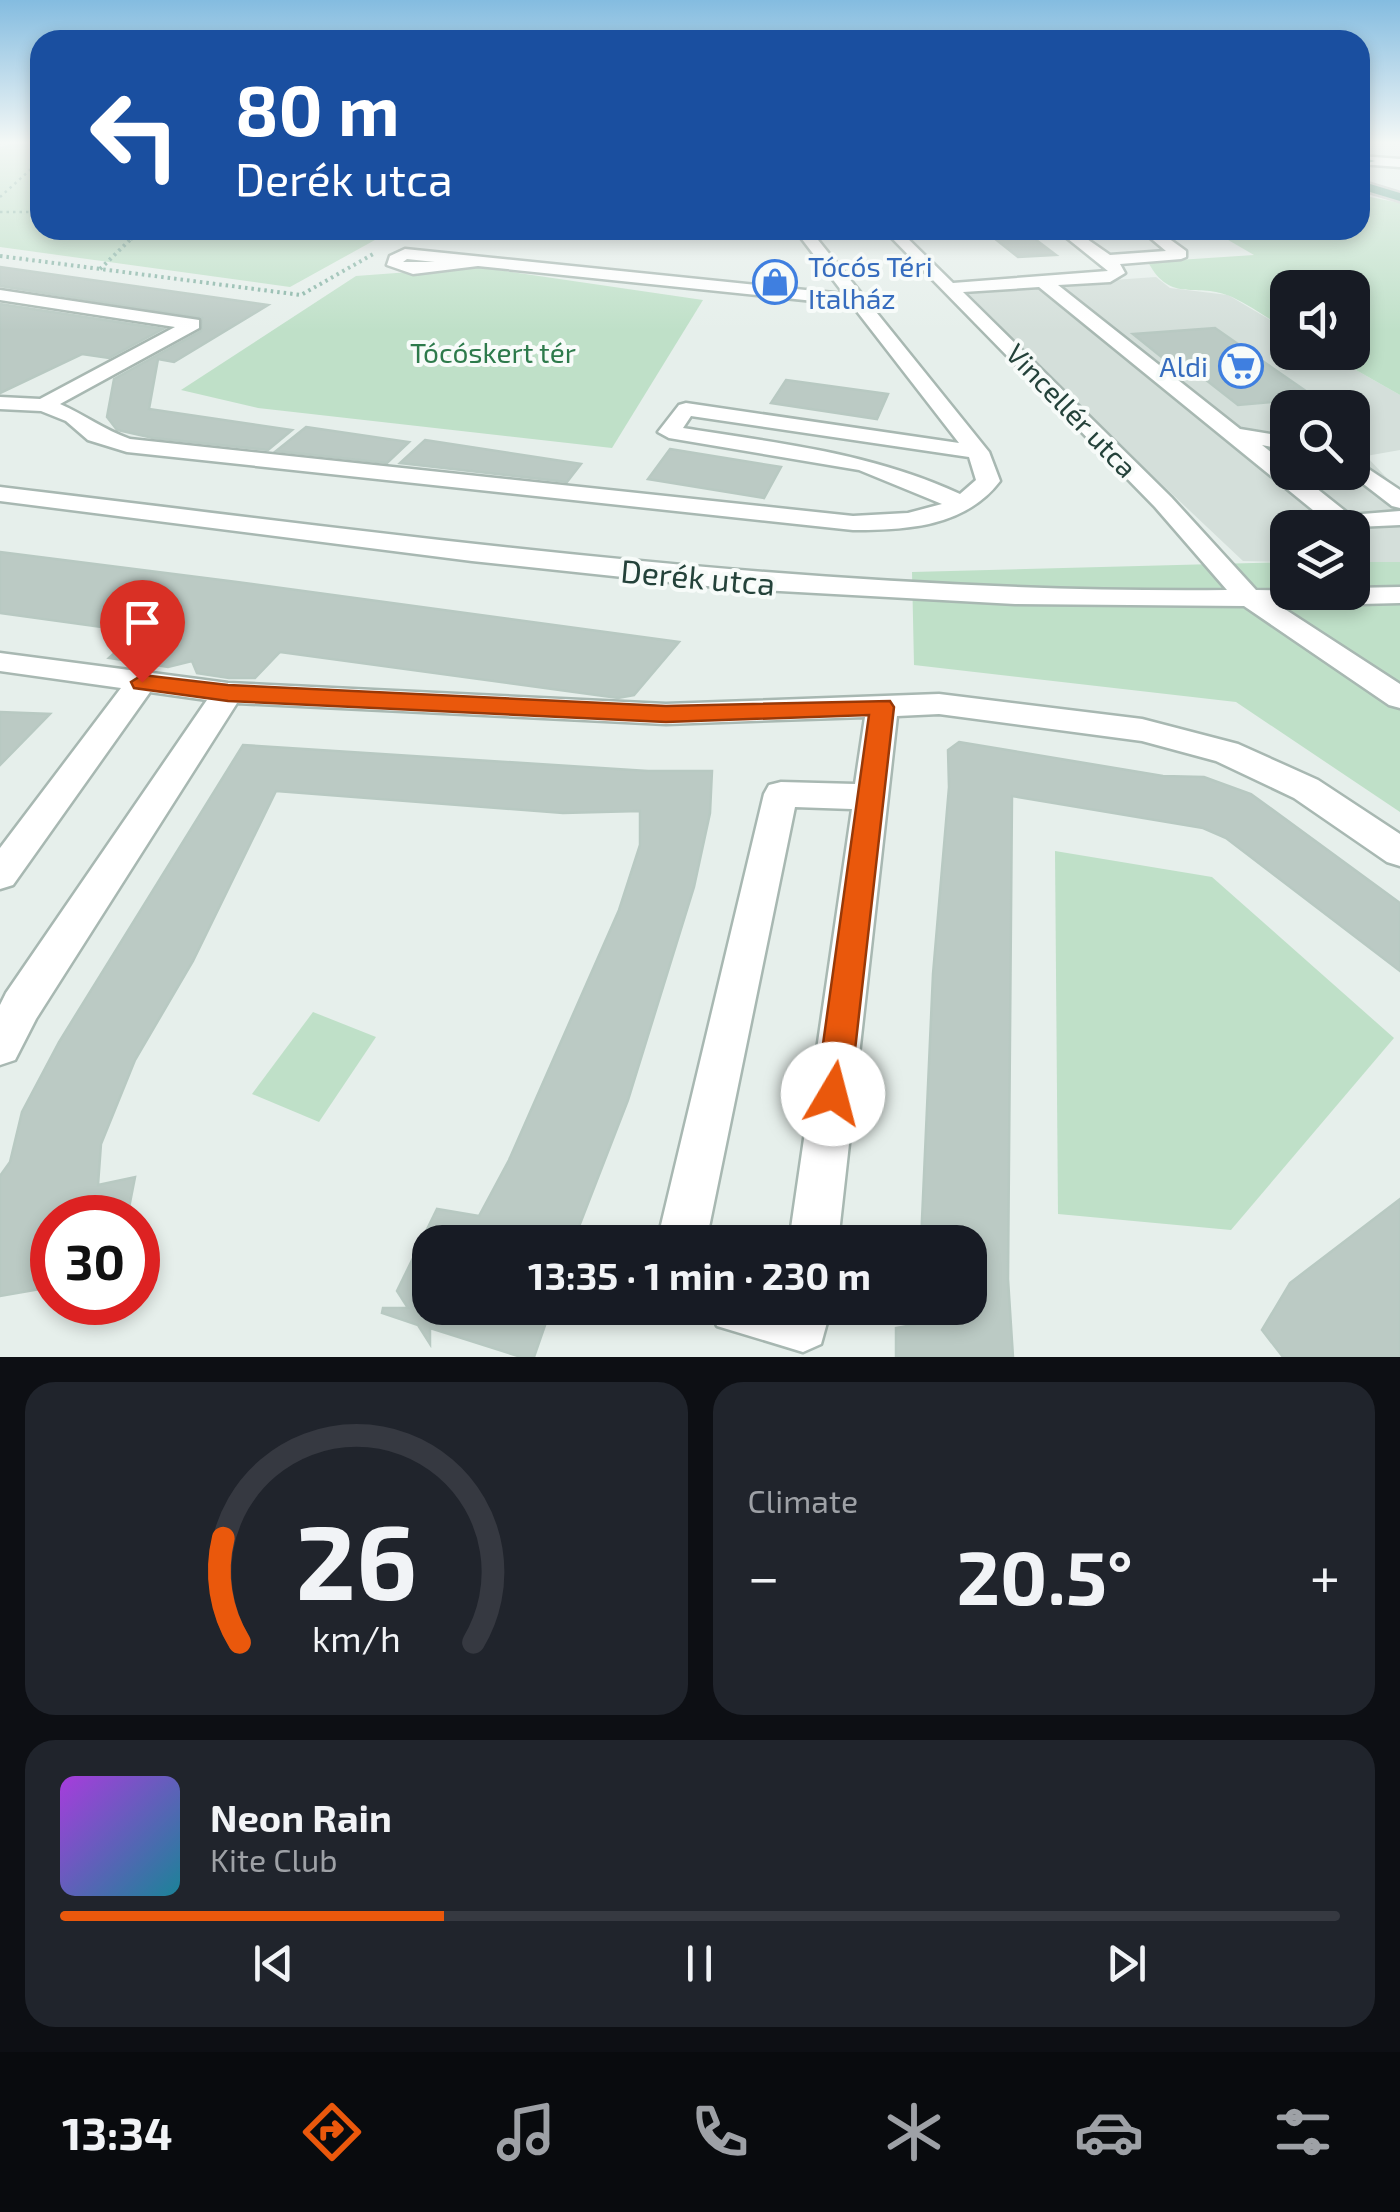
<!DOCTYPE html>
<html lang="en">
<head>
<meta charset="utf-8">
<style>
	body { margin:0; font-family:"Exo 2",sans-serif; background:#20242c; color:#f1f3f6; height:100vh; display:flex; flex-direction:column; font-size:38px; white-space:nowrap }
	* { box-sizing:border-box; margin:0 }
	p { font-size:32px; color:#9ea1a6 }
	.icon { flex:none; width:55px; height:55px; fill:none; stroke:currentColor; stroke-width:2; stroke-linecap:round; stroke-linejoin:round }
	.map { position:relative; height:1357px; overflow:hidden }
	.sheet { display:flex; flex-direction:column; gap:25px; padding:25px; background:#0d0f14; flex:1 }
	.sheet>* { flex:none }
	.banner { position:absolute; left:30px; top:30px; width:1340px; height:210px; border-radius:30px; box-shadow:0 5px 15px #0003; background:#1a4fa0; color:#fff; overflow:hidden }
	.controls { position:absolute; left:1270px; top:270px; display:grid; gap:20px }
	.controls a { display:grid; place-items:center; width:100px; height:100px; border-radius:20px; background:#171b24; box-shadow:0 5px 15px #0003; font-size:50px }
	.speed { position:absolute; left:30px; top:1195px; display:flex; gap:20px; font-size:50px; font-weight:700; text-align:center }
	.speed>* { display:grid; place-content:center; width:130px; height:130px; border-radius:50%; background:#171b24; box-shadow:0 5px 15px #0003; line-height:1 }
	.speed .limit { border:15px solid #d22; background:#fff; color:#111 }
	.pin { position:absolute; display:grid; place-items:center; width:85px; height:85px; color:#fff; margin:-102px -42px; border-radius:50% 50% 50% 0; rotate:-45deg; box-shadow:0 0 10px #0007 }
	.pin .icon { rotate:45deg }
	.me { position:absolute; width:110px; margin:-55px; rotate:8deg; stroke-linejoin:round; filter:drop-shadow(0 0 8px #0008) }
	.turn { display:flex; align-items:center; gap:35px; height:210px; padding:0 40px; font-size:45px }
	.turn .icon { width:130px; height:130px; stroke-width:2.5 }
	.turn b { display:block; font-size:70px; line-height:85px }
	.big { font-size:75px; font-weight:700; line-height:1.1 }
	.sheet .card { flex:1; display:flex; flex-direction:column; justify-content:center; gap:15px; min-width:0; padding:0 35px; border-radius:30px; background:#20242c }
	.sheet .dial { align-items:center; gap:0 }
	.dial svg { height:260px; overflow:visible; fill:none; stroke:#363941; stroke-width:7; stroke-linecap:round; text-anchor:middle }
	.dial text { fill:#f1f3f6; stroke:none }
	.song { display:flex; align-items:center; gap:30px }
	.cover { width:120px; height:120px; border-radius:15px; background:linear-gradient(135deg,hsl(280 70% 55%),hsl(190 70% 35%)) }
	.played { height:10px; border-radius:5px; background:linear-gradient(90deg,#ea580c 30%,#363941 30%) }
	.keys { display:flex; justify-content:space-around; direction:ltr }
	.heat { display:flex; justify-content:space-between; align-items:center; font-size:55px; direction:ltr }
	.sheet .tiles { flex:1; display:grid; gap:25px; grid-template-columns:1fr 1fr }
	.card:last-child { grid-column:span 2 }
	.trip { position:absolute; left:412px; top:1225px; width:575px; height:100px; border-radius:30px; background:#171b24; box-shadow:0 5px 15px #0003; font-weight:700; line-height:100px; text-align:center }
	.menu { display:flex; height:160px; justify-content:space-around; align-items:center; background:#090b0e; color:#9ea1a6 }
	.menu .icon { width:70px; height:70px }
	.menu .current { color:#ea580c }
	.menu b { font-size:45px; color:#f1f3f6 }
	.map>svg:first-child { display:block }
	.built { fill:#d4dfda; fill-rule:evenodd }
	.green { fill:#bfe0c8 }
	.building { fill:#bbcac4; stroke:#b8c9c2; stroke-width:2.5 }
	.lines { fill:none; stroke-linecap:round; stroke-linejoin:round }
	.minor-casing { stroke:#a8b8b2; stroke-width:5 }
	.major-casing { stroke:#c2cac8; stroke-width:5 }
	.path-far1 { stroke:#86b3a5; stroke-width:2.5; stroke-dasharray:2.5 4; stroke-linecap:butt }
	.path { stroke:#86b3a5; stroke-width:4; stroke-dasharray:2.5 4; stroke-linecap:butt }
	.minor { fill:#fff; fill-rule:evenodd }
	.major { fill:#6aa596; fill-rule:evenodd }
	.route { fill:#ea580c; stroke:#983908; stroke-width:2.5 }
	.labels { text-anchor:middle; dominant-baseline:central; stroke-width:8; stroke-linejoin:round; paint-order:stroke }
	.far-shop-label { font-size:28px; fill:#366cbe; stroke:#f7fbf9; text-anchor:start }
	.far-park-label { font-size:28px; fill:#2d7a4b; stroke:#f7fbf9 }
	.far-street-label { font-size:28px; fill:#24423a; stroke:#f7fbf9 }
	.street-label { font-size:32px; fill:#24423a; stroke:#f7fbf9 }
</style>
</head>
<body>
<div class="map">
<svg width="1400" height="1357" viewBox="0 0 1400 1357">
	<rect width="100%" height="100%" fill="#e6efeb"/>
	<path class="built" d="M1156,277L1170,288L1228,295L1287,330L1288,352L1326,353L1400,395V450L1366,456L1400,492V562H1353L1352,528H1288L1287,562L1243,561L957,291ZM1288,408H1352V472H1288Z"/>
	<g class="green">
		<path d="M20,141H40V230H393L290,287L0,247V147Z"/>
		<path d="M1360,195L1400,203V395L1326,353L1352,352V288H1288L1287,330C1269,319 1251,306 1232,297C1197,281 1171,305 1148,262L1254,255L1211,230H1360Z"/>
		<path d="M477,267L703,300L612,448L258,408L181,390L356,276Z"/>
		<path d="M1287,562L1288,592H1352L1353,562H1400V812L1236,702L914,665L912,572Z"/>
		<path d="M1055,851L1212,877L1394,1038L1231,1230L1058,1214Z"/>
		<path d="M313,1012L376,1037L319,1122L252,1094Z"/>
	</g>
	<g class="building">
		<path d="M984,230H1023L1056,255L1018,257Z"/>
		<path d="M0,267L268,305L174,362L158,359L149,409L292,430L268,450L153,438L117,430L107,417L114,379L201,331L202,318L0,286Z"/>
		<path d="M0,304L163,329L109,358L82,354L0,393Z"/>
		<path d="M1215,328L1261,360L1316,398L1238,405L1178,358L1164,359L1133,334Z"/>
		<path d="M786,380L888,394L877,419L771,403Z"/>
		<path d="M306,427L409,442L387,463L276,451Z"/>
		<path d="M425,440L581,464L567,482L400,463Z"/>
		<path d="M670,449L781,467L764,498L648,479Z"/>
		<path d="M0,552L237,582L679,642L634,695L618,698L280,652L255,678H229L197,673L192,661L168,667L109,658L138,632L0,613Z"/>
		<path d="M0,712L50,714L0,765Z"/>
		<path d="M959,742L1163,776L1204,777L1251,794L1400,903V971L1226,838L1203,828L1012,796L1008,1279L1013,1357H896V1328L918,1324V1308H970V1242H921L933,974L949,787L948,750Z"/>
		<path d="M243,745L648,771H712L710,813L694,887L628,1100L573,1242H430V1308H551L534,1357H521L430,1328V1344L418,1325L382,1313L383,1308H408L397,1291L437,1209L479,1216L509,1160L619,910L640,845V811L563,813L276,791L193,961L135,1060L101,1144L98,1185L135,1177L127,1218H52V1287L0,1296V1176L10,1162L22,1112L59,1042Z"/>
		<path d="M1400,1199V1357H1283L1262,1330L1290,1283Z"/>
	</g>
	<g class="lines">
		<g class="minor-casing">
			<g id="minor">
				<path d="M1360,156L1400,159V167L1360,164Z"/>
				<path d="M795,230H810L989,452L1000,481C965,527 907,530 853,530L127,452L88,440L66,421L41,411L0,409V397L40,399L175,327L0,300V290L199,320V328L60,404C85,415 104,430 130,439L853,516L908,513L942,504L859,470L669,438L658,432L679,405L686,403L959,443L852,305L478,266L413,274L387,265L390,256L405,249L844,294ZM407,259L435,262H403ZM691,416L969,457L976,480L960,494C872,453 778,443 683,428Z"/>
				<path d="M884,230H899L953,283L1108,271L1057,230H1074L1110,255L1166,251L1141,230H1157L1186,251V257L1181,259L1120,264L1125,273L1110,282L1058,285L1240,429L1288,437V450L1262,445L1288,466V472H1296L1350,515L1400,511V525L1335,528L1039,287L963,292L1171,497L1256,590L1352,592V588L1400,587V603L1280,606L1400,684V708L1389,705L1244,606L1015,604L726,588L472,561L0,501V487C409,536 814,594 1227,590L1155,507Z"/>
				<path d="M1352,458L1400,490V508L1392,506L1348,472H1352Z"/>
				<path d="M0,653L228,683L666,704L939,694L1142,719L1238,744L1318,780L1400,834V866L1387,862L1294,798L1216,761L1142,741L939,714L897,716L838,1242H789L852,809L795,807L706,1242H657L764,794L769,785L781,782L855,784L865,717L666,724L237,703L36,1019L15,1060L0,1065V1005L6,993L207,700L150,692L13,885L0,889V848L121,688L0,671Z"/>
				<path d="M709,1308H831L821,1344L803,1352L717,1326Z"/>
			</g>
		</g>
		<g class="major-casing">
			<g id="major">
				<path d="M1360,157L1375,161L1360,165Z"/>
				<path d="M1360,181L1400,193V201L1360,189Z"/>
			</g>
		</g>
		<g class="path-far1">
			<path d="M0,197L40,161"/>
			<path d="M0,212H40"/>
			<path d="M131,240L141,230"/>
		</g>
		<g class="path">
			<path d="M0,256L301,295L375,253"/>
			<path d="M100,269L133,237"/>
		</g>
		<use href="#minor" class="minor"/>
		<use href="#major" class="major"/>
	</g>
	<linearGradient id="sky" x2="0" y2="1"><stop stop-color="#84bce0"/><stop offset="0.43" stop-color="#f4f8f6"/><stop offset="1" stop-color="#f4f8f6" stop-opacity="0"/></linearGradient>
	<rect width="1400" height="331" fill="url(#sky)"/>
	<path class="route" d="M142,675L228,685L666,706L890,701L894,707L850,1094L845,1105L833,1110L821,1105L816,1094L869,715L666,722L228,701L134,688L131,682Z"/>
	<defs>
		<g id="shop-ring" transform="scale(2.25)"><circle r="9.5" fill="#f7fbf9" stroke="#3f7fe0" stroke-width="1.5"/><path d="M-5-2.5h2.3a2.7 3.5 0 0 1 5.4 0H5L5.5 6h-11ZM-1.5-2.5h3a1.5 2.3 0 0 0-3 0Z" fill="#3f7fe0"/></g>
		<g id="supermarket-ring" transform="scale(2.25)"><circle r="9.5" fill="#f7fbf9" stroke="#3f7fe0" stroke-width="1.5"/><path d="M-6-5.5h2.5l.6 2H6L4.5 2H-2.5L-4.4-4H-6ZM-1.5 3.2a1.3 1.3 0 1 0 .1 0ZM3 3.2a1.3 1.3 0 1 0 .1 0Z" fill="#3f7fe0"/></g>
	</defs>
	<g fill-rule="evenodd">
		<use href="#shop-ring" x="775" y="282"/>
		<use href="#supermarket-ring" x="1241" y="366"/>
	</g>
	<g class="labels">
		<g class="far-shop-label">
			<text x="808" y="266">Tócós Téri<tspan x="808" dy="32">Italház</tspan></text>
			<text x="1208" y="366" text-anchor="end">Aldi</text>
		</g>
		<g class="far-park-label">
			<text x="493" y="352">Tócóskert tér</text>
		</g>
		<g class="far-street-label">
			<text transform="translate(1072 410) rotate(46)">Vincellér utca</text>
		</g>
		<g class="street-label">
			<text transform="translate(698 576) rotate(5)">Derék utca</text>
		</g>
	</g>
</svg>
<div class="controls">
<a><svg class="icon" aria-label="sound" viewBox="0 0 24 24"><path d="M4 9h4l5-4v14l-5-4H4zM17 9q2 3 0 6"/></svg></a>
<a><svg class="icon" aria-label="search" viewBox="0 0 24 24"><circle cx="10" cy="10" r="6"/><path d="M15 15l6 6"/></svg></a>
<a><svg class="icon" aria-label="layers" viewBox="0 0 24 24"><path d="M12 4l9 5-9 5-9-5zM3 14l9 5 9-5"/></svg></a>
</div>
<div class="speed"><div class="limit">30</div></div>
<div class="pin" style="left:142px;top:682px;background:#d93025"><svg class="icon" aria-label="arrive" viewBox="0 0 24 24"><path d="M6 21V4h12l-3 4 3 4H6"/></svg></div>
<svg class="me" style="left:833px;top:1094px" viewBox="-20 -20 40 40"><circle r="19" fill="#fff"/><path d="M0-13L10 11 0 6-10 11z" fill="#ea580c"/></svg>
<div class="trip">13:35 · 1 min · 230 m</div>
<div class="banner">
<div class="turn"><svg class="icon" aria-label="left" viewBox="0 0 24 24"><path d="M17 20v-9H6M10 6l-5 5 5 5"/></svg><div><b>80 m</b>Derék utca</div></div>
</div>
</div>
<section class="sheet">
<div class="tiles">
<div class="card dial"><svg viewBox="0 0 100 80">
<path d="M14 69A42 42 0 1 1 86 69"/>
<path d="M14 69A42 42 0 0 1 9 37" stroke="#ea580c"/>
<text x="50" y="56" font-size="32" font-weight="700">26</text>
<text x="50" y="72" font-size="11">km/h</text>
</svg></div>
<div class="card"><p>Climate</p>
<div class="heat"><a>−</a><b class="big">20.5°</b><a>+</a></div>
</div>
<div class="card">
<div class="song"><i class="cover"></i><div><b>Neon Rain</b><p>Kite Club</p></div></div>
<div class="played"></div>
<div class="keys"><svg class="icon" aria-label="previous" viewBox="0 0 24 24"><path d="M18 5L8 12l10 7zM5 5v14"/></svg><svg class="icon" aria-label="pause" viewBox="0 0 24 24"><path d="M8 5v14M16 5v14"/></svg><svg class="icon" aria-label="next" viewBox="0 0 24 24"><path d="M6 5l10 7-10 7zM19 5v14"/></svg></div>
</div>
</div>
</section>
<nav class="menu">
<b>13:34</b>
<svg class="icon current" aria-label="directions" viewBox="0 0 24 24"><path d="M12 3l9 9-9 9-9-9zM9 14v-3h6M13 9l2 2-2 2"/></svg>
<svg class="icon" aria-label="music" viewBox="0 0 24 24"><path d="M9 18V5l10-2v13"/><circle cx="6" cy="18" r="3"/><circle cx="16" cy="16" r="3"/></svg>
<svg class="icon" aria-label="phone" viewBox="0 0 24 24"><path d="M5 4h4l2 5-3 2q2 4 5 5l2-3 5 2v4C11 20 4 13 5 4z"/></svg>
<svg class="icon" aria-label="climate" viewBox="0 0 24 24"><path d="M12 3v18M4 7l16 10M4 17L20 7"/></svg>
<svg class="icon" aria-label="car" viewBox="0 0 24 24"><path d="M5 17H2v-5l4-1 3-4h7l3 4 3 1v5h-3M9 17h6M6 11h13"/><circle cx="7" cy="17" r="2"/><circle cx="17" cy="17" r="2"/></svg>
<svg class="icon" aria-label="filters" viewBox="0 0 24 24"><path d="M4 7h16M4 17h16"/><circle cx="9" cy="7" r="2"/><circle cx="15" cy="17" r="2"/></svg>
</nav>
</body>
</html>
